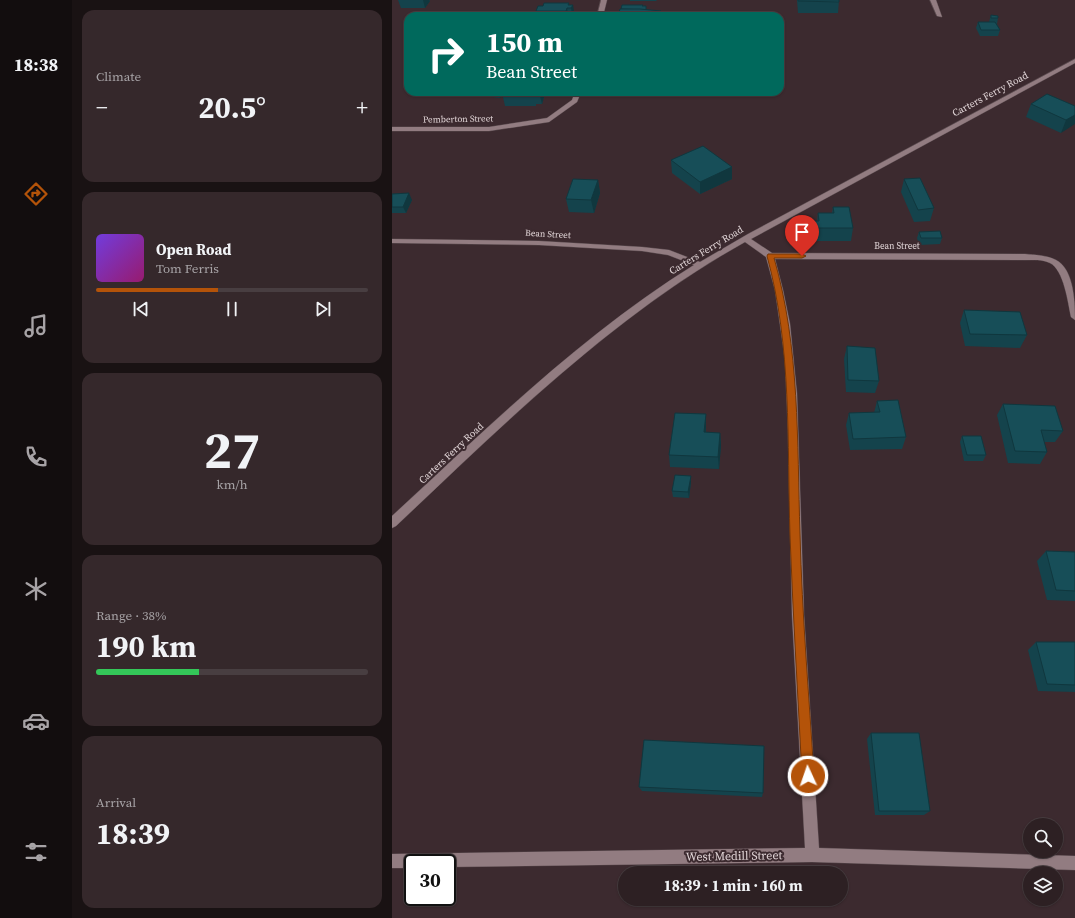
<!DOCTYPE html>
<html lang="en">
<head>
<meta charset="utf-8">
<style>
	body { margin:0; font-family:"Source Serif 4",serif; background:#35282b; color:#f1f3f6; height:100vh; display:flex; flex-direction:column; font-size:15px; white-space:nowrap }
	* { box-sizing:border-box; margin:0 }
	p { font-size:13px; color:#a7a3a6 }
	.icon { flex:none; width:22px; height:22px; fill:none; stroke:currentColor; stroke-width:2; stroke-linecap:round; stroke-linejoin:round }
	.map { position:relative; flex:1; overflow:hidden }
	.sheet { display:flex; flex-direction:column; gap:10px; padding:10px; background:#191213; width:320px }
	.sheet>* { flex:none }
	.guide { position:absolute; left:12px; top:12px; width:380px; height:84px; border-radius:12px; box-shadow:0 1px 3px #0004,0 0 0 1px #483e41; background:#00695c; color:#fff; overflow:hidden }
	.fabs { position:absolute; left:631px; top:818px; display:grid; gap:8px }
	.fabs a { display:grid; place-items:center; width:40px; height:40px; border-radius:50%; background:#2d2023; box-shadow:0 1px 3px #0004,0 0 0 1px #483e41; font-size:20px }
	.speed { position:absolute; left:12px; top:854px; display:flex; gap:8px; font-size:20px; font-weight:700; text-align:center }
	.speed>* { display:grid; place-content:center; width:52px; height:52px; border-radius:50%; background:#2d2023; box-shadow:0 1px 3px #0004,0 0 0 1px #483e41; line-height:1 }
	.speed .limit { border:2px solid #111; border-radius:6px; background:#fff; color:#111 }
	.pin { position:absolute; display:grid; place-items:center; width:34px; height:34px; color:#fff; margin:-41px -17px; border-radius:50% 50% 50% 0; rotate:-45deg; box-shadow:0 0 4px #0007 }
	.pin .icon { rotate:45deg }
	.me { position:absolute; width:44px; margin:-22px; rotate:357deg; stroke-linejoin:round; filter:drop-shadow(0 0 3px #0008) }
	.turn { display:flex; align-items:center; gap:14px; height:84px; padding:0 16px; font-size:18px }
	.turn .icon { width:52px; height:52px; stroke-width:2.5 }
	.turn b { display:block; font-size:28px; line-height:34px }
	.big { font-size:30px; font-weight:700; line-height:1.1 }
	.sheet .card { flex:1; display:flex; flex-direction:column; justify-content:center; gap:6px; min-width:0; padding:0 14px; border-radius:12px; background:#35282b }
	.sheet .dial { align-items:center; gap:0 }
	.dial b { font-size:52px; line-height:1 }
	.song { display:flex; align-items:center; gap:12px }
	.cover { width:48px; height:48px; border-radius:6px; background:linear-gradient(135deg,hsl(260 70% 55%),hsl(320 70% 35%)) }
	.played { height:4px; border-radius:2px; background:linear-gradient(90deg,#b45309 45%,#483e41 45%) }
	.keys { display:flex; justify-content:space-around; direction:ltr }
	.heat { display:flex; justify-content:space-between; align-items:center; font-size:22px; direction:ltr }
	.charge { height:6px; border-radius:3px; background:linear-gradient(90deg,#34c759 38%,#483e41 0) }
	.trip { position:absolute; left:226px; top:866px; width:230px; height:40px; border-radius:20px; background:#2d2023; box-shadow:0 1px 3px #0004,0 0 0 1px #483e41; font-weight:700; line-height:40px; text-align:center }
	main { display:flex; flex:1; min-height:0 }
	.dock { display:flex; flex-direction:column; width:72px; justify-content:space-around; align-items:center; background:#120d0e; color:#a7a3a6 }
	.dock .icon { width:28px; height:28px }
	.dock .on { color:#b45309 }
	.dock b { font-size:18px; color:#f1f3f6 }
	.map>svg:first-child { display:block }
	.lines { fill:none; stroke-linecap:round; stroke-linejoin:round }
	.minor-casing { stroke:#58494d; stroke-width:1 }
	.minor { fill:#927c81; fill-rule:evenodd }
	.wall { fill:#14434c }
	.shaded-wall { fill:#10373e }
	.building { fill:#174e58; stroke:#10373e }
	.route { fill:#b45309; stroke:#753606 }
	.labels { text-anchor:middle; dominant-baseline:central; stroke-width:4; stroke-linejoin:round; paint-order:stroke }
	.far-street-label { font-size:9px; fill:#e1d5d7; stroke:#3c2a2f }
	.street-label { font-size:10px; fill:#e1d5d7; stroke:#3c2a2f }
	.near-street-label { font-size:12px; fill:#e1d5d7; stroke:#3c2a2f }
</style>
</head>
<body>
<main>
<nav class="dock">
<b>18:38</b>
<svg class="icon on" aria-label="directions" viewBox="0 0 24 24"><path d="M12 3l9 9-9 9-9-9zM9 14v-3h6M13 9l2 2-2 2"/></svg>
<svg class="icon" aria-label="music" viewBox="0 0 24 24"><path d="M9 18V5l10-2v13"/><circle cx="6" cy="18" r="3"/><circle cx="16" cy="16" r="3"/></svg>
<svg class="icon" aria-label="phone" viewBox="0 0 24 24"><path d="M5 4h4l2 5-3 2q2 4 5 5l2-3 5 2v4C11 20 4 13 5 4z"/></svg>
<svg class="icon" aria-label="climate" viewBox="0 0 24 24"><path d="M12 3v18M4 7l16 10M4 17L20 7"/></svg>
<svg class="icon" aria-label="car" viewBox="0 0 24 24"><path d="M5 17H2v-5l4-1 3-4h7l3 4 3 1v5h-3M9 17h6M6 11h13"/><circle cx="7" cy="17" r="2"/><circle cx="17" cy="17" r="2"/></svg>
<svg class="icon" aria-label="filters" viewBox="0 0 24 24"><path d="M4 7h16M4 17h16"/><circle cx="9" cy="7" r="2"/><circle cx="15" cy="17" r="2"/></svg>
</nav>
<section class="sheet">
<div class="card"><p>Climate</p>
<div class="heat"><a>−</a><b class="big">20.5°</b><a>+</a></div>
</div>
<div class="card">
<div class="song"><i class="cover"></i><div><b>Open Road</b><p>Tom Ferris</p></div></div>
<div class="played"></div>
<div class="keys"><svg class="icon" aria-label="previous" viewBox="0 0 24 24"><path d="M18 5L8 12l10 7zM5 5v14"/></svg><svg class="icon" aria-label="pause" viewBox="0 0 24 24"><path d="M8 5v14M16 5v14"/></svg><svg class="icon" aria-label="next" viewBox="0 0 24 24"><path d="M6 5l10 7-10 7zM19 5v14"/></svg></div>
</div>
<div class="card dial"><b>27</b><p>km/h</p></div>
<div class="card"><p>Range · 38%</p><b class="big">190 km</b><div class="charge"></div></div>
<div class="card"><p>Arrival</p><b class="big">18:39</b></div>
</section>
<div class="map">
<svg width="683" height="918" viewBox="0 0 683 918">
	<rect width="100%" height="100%" fill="#3c2a2f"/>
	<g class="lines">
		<g class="minor-casing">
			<g id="minor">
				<path d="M209,0H215L211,16H205Z"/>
				<path d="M538,0H544L550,17L545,16Z"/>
				<path d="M683,59V63L359,239L380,253L633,254C643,255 654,255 664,260C682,269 683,303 683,320L679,317C676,303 672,270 658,263C650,259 641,260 633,260L383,259L391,290L398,324L405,394L412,615L427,848L683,856V870L420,862L55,867V863H21V868H0V854L413,848L400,615L396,430L393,359L383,290L374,257L353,242C222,315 113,423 4,526L0,528V516C95,428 191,334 302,265L276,255L250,251L147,245L0,243V239L147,241L250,247L277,250L308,262L356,234Z"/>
				<path d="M183,92H189L185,102L157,122L97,131H0V127H97L155,118L180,100Z"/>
			</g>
		</g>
		<use href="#minor" class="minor"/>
	</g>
	<g class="wall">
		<path d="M6,0H37L38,1L33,8H9Z"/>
		<path d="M238,0H265L264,1H238Z"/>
		<path d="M405,0H447L446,13H406Z"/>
		<path d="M177,3V5L182,11L180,14H176V16H145L144,11L151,6Z"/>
		<path d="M599,15L606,18L605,24L608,30L606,36H588L584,28L586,22H597Z"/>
		<path d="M99,92H109L110,94L108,98L101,97Z"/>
		<path d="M110,92H151L152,97L150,104H144V106H113L110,93Z"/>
		<path d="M639,104L683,106L669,133L634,117Z"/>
		<path d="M279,160L340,179L308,194L280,173Z"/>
		<path d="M512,179L542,208L538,221L522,222L509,192Z"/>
		<path d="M206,180L208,193L202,213L177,212L174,199Z"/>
		<path d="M0,194L20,200L14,213H0Z"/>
		<path d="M441,207L461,228L459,241H413V234L414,221H425L426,213H440Z"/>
		<path d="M527,232L550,238L548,244L527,245L525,238Z"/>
		<path d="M572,310L635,335L628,348L573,346L568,323Z"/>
		<path d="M455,346L487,381L483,393L454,392L452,359Z"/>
		<path d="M485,401L514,437L510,449L458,450L454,425L457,413H482Z"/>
		<path d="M611,404L671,431L663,442H652L655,452L648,464L616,463L605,415Z"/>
		<path d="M314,426V433H328L329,445L327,469L278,467L277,455Z"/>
		<path d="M570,436L594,455L591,461H572L568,442Z"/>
		<path d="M299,482L297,498L281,497L280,491Z"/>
		<path d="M654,551L683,552V601L655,600L645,561Z"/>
		<path d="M644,642H683V692L646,691L636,650Z"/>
		<path d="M479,733L538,811L532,815H483L475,739Z"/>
		<path d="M247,787L371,793L370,797L250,791Z"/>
	</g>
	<g class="shaded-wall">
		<path d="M31,0H37L38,1L33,8Z"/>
		<path d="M181,5L182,11L180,14L179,8Z"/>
		<path d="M175,8L176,14V16L174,11Z"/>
		<path d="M106,92H109L110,94L108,98Z"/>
		<path d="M147,92H151L152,97L150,104Z"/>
		<path d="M683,115V124L669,133L674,120Z"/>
		<path d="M340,167V179L308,194V182Z"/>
		<path d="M206,180L208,193L202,213L199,200Z"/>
		<path d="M17,193L20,200L14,213L11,207Z"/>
		<path d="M314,414V426L313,444L312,432Z"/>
		<path d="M328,433L329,445L327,469L326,457Z"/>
		<path d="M299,476V482L297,498L296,492Z"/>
	</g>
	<g class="building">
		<path d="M406,0H447V2L406,1Z"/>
		<path d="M152,3H177L176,5H181L179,8H175L174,11H144L146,6H151Z"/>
		<path d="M230,5H251L250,6H254V10L229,9Z"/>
		<path d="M228,9H248L269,11L268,16H226Z"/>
		<path d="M599,15L606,16V18H599Z"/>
		<path d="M586,22H603L608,30H589Z"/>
		<rect x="110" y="92" width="31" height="1"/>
		<path d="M655,94L683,106V115L674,120L639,104Z"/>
		<path d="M311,146L340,167L308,182L279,160Z"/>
		<path d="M528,178L542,208L526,210L512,179Z"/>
		<path d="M181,179L206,180L199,200L174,199Z"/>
		<path d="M17,193L11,207H0V194Z"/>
		<path d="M441,207H457L461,228H415L414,221H427L426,213H442Z"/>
		<path d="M548,231L550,238H529L527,232Z"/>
		<path d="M572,310L628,312L635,335L578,334Z"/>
		<path d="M455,346L483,348L487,381L456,380Z"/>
		<path d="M506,400L514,437L461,439L457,413L488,412L485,401Z"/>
		<path d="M611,404L663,406L671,431L649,430L655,452L623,451Z"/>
		<path d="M283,413L314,414L312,432L328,433L326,457L277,455Z"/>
		<path d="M570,436H589L594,455H575Z"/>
		<path d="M283,475L299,476L296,492L280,491Z"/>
		<path d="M654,551L683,552V591L664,590Z"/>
		<path d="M644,642H683V685L655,684Z"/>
		<path d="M479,733H527L538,811H487Z"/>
		<path d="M252,740L372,746L371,793L247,787Z"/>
	</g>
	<path class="route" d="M376,254H410L414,256L410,258H382C408,348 405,442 408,534C410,615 417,695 422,776L420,780L416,782L412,780L410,776C406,696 401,616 398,536C395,442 400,347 375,256Z"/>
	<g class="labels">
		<g class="far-street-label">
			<text transform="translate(66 119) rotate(-1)">Pemberton Street</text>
			<text transform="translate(156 234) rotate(3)">Bean Street</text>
			<text x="505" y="246">Bean Street</text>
		</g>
		<g class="street-label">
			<text transform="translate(598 94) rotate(-28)">Carters Ferry Road</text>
			<text transform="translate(314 250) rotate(-31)">Carters Ferry Road</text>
			<text transform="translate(59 453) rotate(-43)">Carters Ferry Road</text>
		</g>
		<g class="near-street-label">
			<text transform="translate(342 856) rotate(-1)">West Medill Street</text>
		</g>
	</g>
</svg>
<div class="fabs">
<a><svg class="icon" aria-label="search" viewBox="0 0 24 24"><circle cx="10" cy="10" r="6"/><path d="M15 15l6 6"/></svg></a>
<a><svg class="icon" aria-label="layers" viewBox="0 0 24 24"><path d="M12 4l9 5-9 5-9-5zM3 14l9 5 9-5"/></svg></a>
</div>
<div class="speed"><div class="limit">30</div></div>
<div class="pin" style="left:410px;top:256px;background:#d93025"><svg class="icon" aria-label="arrive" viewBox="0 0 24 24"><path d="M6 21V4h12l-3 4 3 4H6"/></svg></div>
<svg class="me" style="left:416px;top:776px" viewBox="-20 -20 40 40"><circle r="17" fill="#b45309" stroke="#fff" stroke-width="3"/><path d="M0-11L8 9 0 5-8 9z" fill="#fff"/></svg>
<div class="trip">18:39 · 1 min · 160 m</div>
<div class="guide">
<div class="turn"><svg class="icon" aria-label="right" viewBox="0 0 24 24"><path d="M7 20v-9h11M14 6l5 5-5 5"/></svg><div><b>150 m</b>Bean Street</div></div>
</div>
</div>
</main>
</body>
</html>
